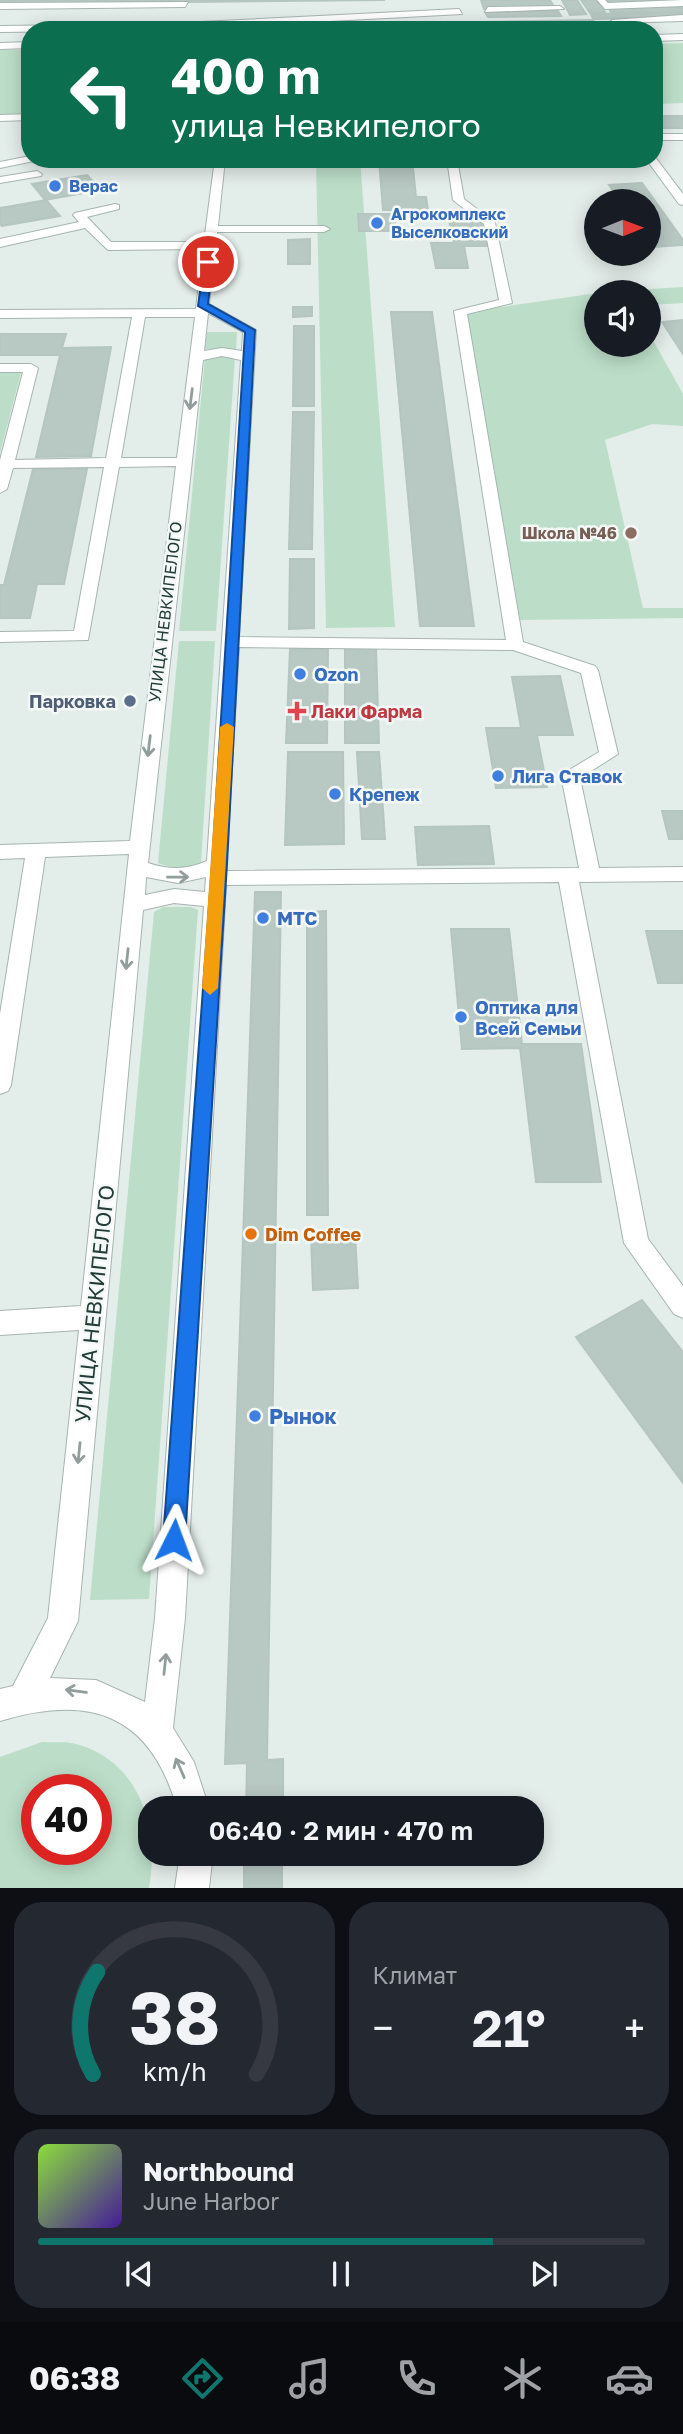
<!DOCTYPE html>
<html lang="ru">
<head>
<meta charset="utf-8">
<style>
	body { margin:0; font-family:"Golos Text",sans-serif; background:#242831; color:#f1f3f6; height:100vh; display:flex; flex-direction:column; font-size:26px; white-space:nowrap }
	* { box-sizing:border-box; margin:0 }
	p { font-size:23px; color:#9ea1a6 }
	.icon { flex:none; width:38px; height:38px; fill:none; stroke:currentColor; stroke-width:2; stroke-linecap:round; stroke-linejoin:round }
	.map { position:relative; height:1888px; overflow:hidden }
	.details { display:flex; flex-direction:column; gap:14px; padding:14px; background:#0d0f14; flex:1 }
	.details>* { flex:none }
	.hud { position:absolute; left:21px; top:21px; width:642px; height:147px; border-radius:28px; box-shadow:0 4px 18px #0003; background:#0b6e4f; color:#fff; overflow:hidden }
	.needle { width:46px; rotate:89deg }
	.fabs { position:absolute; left:584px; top:189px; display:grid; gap:14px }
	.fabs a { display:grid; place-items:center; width:77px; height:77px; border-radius:50%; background:#171b24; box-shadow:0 4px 18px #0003; font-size:35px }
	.speed { position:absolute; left:21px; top:1774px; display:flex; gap:14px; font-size:35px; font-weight:700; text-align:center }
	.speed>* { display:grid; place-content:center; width:91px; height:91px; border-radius:50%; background:#171b24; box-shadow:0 4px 18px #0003; line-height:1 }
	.speed .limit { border:10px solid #d22; background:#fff; color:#111 }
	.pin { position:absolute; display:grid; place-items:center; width:60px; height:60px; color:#fff; margin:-30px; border:4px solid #fff; border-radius:50%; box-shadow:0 2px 7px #0007 }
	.me { position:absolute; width:77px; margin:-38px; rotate:3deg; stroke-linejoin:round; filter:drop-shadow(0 0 5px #0008) }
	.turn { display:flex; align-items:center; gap:24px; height:147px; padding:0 35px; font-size:32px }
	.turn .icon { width:91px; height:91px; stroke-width:2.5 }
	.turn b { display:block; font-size:49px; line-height:60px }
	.big { font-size:52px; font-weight:600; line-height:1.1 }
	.details .card { flex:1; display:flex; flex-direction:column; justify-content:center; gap:10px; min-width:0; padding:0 24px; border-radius:28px; background:#242831 }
	.details .dial { align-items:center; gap:0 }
	.dial svg { height:182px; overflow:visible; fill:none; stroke:#363941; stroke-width:7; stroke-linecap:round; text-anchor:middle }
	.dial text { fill:#f1f3f6; stroke:none }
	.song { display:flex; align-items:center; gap:21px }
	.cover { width:84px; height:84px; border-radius:10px; background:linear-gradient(135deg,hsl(90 70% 55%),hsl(260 70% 35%)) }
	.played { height:7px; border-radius:4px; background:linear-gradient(90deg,#0f766e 75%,#363941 75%) }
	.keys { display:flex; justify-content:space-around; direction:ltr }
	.heat { display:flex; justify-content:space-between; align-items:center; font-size:38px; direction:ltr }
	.details .tiles { flex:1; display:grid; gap:14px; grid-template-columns:1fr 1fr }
	.card:last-child { grid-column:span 2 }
	.trip { position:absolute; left:138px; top:1796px; width:406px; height:70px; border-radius:28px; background:#171b24; box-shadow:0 4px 18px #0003; font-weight:600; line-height:70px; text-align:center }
	.menu { display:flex; height:112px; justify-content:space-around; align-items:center; background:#090b0e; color:#9ea1a6 }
	.menu .icon { width:49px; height:49px }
	.menu .active { color:#0f766e }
	.menu b { font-size:32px; color:#f1f3f6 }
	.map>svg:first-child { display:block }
	.green { fill:#bcdec8; fill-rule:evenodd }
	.building { fill:#b8c8c2; stroke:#b5c6c1; stroke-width:2 }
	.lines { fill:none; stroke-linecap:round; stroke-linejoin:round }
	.minor-casing { stroke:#a6b5b1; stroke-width:2 }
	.minor { fill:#fff; fill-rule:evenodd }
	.oneway { stroke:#919e9c }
	.route { fill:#1a73e8; stroke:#114b97; stroke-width:2 }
	.slow { fill:#f59e0b }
	.shop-dot { fill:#3f7fe0; stroke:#f4f9f7; stroke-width:2.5 }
	.education-dot { fill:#8d6e63; stroke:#f4f9f7; stroke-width:2.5 }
	.service-dot { fill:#5c6f8a; stroke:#f4f9f7; stroke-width:2.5 }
	.health-dot { fill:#e0444e; stroke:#f4f9f7; stroke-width:2.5 }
	.food-dot { fill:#e8710a; stroke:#f4f9f7; stroke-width:2.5 }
	.labels { text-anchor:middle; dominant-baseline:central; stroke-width:5; stroke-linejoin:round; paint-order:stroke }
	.far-shop-label { font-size:16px; font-weight:bold; fill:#366cbe; stroke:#f4f9f7; text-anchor:start }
	.far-education-label { font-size:16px; font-weight:bold; fill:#785e54; stroke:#f4f9f7; text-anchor:end }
	.far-street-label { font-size:16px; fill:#233e39; stroke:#f4f9f7 }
	.shop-label { font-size:18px; font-weight:bold; fill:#366cbe; stroke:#f4f9f7; text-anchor:start }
	.service-label { font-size:18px; font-weight:bold; fill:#4e5e75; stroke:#f4f9f7; text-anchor:end }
	.health-label { font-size:18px; font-weight:bold; fill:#be3a42; stroke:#f4f9f7; text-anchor:start }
	.food-label { font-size:18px; font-weight:bold; fill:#c56008; stroke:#f4f9f7; text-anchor:start }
	.near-street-label { font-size:21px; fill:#233e39; stroke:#f4f9f7 }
	.near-shop-label { font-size:21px; font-weight:bold; fill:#366cbe; stroke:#f4f9f7; text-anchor:start }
</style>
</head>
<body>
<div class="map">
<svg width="683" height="1888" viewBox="0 0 683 1888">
	<rect width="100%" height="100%" fill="#e3ede9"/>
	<g class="green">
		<path d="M683,43V103L655,104V44Z"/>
		<rect x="0" y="50" width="30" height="67"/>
		<path d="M316,159H360L395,627L326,628Z"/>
		<path d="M683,287V303L649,305V292H601Z"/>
		<path d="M597,293V345H649V333L683,394V426L652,424L605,440L643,608H683V618L520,620L467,312Z"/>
		<path d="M207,332H237L236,349H205Z"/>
		<path d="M211,354L235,357L216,631H179L205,357Z"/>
		<path d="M0,373H21L0,453Z"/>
		<path d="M179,641H215L201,863C189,870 171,869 158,863Z"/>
		<path d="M163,907H191L198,910L149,1599L90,1600L154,912Z"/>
		<path d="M42,1742C54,1743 68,1741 80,1745C143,1765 159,1832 149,1888H0V1757ZM37,1790H96V1850H37Z"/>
	</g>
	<g class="building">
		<path d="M0,0H385L0,4Z"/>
		<path d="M481,0H550L554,7L484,9Z"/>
		<path d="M562,0H577L586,14L570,15Z"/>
		<path d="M581,0H597L605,12L590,13Z"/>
		<path d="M606,0H683V1L609,4Z"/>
		<path d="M683,7V12L611,13L609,8Z"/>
		<path d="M558,11L561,16L488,17L485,12Z"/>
		<path d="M683,13V17L593,19L591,14Z"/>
		<path d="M593,20L596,26L490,27L487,22Z"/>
		<rect x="654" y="116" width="29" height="12"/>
		<path d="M379,159H412L416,197H426L428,210H383Z"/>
		<path d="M585,159H623L626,164L588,165Z"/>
		<path d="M87,175L101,190L45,200L32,184Z"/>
		<path d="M642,183L683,240V245L652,247L649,201H620L609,185Z"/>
		<path d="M46,200L60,216L2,226L0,224V208Z"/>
		<path d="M358,214H393L396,231H359Z"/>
		<path d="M449,221H481L487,246H464L468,268H436L431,243H454Z"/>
		<path d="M310,239V264H288V240Z"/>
		<path d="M293,307H312V316L293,317Z"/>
		<path d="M391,312H432L474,626H420Z"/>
		<path d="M683,320V354L662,322Z"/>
		<path d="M294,326H314V406H293Z"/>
		<path d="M0,334H66L62,348L111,347L91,456L36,457L60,355H0Z"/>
		<path d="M293,412H314L312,549H289Z"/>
		<path d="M33,469H87L64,584H37L30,618H0V585H4Z"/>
		<path d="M290,559H314V628L289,629Z"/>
		<path d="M345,648H376L379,743H345Z"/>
		<path d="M290,649H328L327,743H286Z"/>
		<path d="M560,676L573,735H537L547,787L496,788L486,728H521L512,677Z"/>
		<path d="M288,752H343L344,844L285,845Z"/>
		<path d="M357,752H379L385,839H362Z"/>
		<path d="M662,811H683V839H669Z"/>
		<path d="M489,826L494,864L418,865L415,827Z"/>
		<path d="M255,892H281L267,1760L283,1759V1808H246L247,1763L225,1764Z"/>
		<path d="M326,911L328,1215H307V912Z"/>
		<path d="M451,929H509L522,1044H581L601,1182H536L520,1048L462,1049Z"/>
		<path d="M646,931H683V983H658Z"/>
		<path d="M355,1235L358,1288L313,1290L311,1237Z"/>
		<path d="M642,1300L683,1352V1483L576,1337Z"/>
		<rect x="244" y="1853" width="38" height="35"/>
	</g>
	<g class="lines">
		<g class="minor-casing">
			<g id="minor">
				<path d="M597,0H605L608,3L683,0V6L605,9Z"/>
				<path d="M188,2L185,7L0,9V3Z"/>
				<path d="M488,7L560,6L564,9L485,12Z"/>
				<path d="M459,9L462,14L160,30L0,32V26L160,24Z"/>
				<path d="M683,15V21L615,23L611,20Z"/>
				<path d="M683,34V40L654,41V35Z"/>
				<path d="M30,42V48L0,49V43Z"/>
				<path d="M30,114V120L0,121V115Z"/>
				<rect x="654" y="134" width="29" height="6"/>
				<path d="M30,156L34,161L0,168V162Z"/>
				<path d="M655,157L683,194V205L679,204L646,159Z"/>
				<path d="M215,159H225L218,226H324L330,229L324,232H217L209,304L256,330L239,637L506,640L454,311L499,300L484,224L453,200L447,159H457L464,199L495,223L512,303L467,314L523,642L595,666L598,670L618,754L580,778L599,868L683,867V881L579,882L648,1239L683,1286V1318L674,1314L624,1243L559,882L226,885L185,1618L173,1728L194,1762L209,1808H177C150,1713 89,1694 0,1721V1689L13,1686L48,1618L79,1330L0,1335V1311L81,1306L129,854L45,857L11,1085L8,1091L0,1094V1014L25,858L0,859V845L130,841L176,466L119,467L88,640L0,642V632L74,631L104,467L13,468L7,489L0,493V460L23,372H0V364H31L38,368L15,460L106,458L132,317L0,318V310L196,309L203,249L108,250L85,228L0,247V239L79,222L73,215L75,213L115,204L119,205V209L87,217L111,242H204ZM208,313L243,332L242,351L222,348L204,351ZM145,317H195L177,458H121ZM222,356L241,360L207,861C187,870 169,870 148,863L203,360ZM239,647L513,650L581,673L599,752L561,775L579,868L226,871ZM146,877L178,883L206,877L205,892L174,889L145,895ZM174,903L204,906L155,1618L145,1702L96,1680L50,1678L78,1621L143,910Z"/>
				<path d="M37,171L42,174L41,176L0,183V177Z"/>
				<path d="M180,1853H213L209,1888H175Z"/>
			</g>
		</g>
		<use href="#minor" class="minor"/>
	</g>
	<defs><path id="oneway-shaft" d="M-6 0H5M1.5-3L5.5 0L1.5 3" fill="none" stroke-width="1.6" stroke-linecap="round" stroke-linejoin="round" transform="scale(1.75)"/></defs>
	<g class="oneway">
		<use href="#oneway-shaft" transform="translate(191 399) rotate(97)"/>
		<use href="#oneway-shaft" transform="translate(149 746) rotate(97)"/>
		<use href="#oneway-shaft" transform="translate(178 877) rotate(-1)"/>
		<use href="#oneway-shaft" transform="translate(127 959) rotate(96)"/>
		<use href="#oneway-shaft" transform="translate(79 1453) rotate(96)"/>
		<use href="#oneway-shaft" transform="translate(165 1664) rotate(-84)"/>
		<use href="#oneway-shaft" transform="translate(76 1691) rotate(-172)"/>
		<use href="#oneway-shaft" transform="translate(180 1768) rotate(-114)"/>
	</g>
	<path class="route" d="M208,260L213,262L208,304L255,330L227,864L185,1540L182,1548L174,1551L166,1548L163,1540L212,864L245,332L198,306L204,262Z"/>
	<path class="slow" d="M227,723L234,727L218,988L210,995L202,988L220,727Z"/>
	<g class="shop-dot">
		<circle cx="55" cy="186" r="7"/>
		<circle cx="377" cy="223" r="7"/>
		<circle cx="300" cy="674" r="7"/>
		<circle cx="498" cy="776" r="7"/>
		<circle cx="335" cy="794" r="7"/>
		<circle cx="263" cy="918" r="7"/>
		<circle cx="461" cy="1017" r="7"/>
		<circle cx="255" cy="1416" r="7"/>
	</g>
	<circle class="education-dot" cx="631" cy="533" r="7"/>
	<circle class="service-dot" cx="130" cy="701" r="7"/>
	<path class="health-dot" d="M293.5 700.5h7v7h7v7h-7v7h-7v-7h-7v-7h7z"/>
	<circle class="food-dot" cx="251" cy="1234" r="7"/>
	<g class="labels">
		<g class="far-shop-label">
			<text x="69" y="186">Верас</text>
			<text x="391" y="214">Агрокомплекс<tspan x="391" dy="18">Выселковский</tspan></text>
		</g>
		<g class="far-education-label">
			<text x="617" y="533">Школа №46</text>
		</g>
		<g class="far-street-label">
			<text transform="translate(165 612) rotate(-83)">УЛИЦА НЕВКИПЕЛОГО</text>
		</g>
		<g class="shop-label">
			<text x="314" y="674">Ozon</text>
			<text x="512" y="776">Лига Ставок</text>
			<text x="349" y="794">Крепеж</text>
			<text x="277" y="918">МТС</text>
			<text x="475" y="1007">Оптика для<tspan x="475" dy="21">Всей Семьи</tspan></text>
		</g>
		<g class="service-label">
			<text x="116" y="701">Парковка</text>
		</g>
		<g class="health-label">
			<text x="311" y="711">Лаки Фарма</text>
		</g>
		<g class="food-label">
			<text x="265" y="1234">Dim Coffee</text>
		</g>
		<g class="near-street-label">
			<text transform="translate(94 1304) rotate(-84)">УЛИЦА НЕВКИПЕЛОГО</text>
		</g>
		<g class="near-shop-label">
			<text x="269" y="1416">Рынок</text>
		</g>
	</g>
</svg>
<div class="fabs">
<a><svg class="needle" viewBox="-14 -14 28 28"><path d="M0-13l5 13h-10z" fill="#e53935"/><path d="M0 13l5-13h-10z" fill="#9ea1a6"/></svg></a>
<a><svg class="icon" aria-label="sound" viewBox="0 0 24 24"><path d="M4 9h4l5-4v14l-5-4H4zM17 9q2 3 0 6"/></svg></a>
</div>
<div class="speed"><div class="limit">40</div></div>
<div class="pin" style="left:208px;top:262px;background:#d93025"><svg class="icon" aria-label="arrive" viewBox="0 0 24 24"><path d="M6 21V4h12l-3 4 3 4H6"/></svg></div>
<svg class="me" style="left:174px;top:1540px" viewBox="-20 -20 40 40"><path d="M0-17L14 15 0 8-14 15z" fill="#1a73e8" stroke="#fff" stroke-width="4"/></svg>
<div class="trip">06:40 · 2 мин · 470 m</div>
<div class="hud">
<div class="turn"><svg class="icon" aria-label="left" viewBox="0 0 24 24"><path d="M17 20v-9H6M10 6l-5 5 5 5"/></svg><div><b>400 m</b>улица Невкипелого</div></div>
</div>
</div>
<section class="details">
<div class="tiles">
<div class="card dial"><svg viewBox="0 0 100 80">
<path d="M14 69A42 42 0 1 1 86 69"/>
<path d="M14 69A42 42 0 0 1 16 24" stroke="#0f766e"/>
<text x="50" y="56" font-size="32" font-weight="700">38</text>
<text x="50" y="72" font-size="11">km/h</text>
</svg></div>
<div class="card"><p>Климат</p>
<div class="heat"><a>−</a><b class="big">21°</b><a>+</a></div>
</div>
<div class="card">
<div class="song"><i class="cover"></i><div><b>Northbound</b><p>June Harbor</p></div></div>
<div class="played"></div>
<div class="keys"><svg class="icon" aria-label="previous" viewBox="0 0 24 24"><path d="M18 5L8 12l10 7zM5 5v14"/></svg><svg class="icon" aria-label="pause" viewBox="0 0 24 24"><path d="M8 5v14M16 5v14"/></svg><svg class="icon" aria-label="next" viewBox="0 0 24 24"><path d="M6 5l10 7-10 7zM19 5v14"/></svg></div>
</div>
</div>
</section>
<nav class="menu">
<b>06:38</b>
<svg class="icon active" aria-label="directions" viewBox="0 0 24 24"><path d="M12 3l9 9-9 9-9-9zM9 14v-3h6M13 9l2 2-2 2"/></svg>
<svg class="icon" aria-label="music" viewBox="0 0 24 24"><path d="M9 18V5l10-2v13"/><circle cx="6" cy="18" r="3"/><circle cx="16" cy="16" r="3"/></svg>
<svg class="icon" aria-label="phone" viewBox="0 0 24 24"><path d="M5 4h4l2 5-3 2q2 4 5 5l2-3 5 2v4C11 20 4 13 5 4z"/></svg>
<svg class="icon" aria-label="climate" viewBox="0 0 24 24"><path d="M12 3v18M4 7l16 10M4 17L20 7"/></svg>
<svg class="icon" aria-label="car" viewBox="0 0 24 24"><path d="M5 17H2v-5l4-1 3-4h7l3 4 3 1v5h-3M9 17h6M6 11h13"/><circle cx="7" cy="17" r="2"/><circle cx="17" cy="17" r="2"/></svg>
</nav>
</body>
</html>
